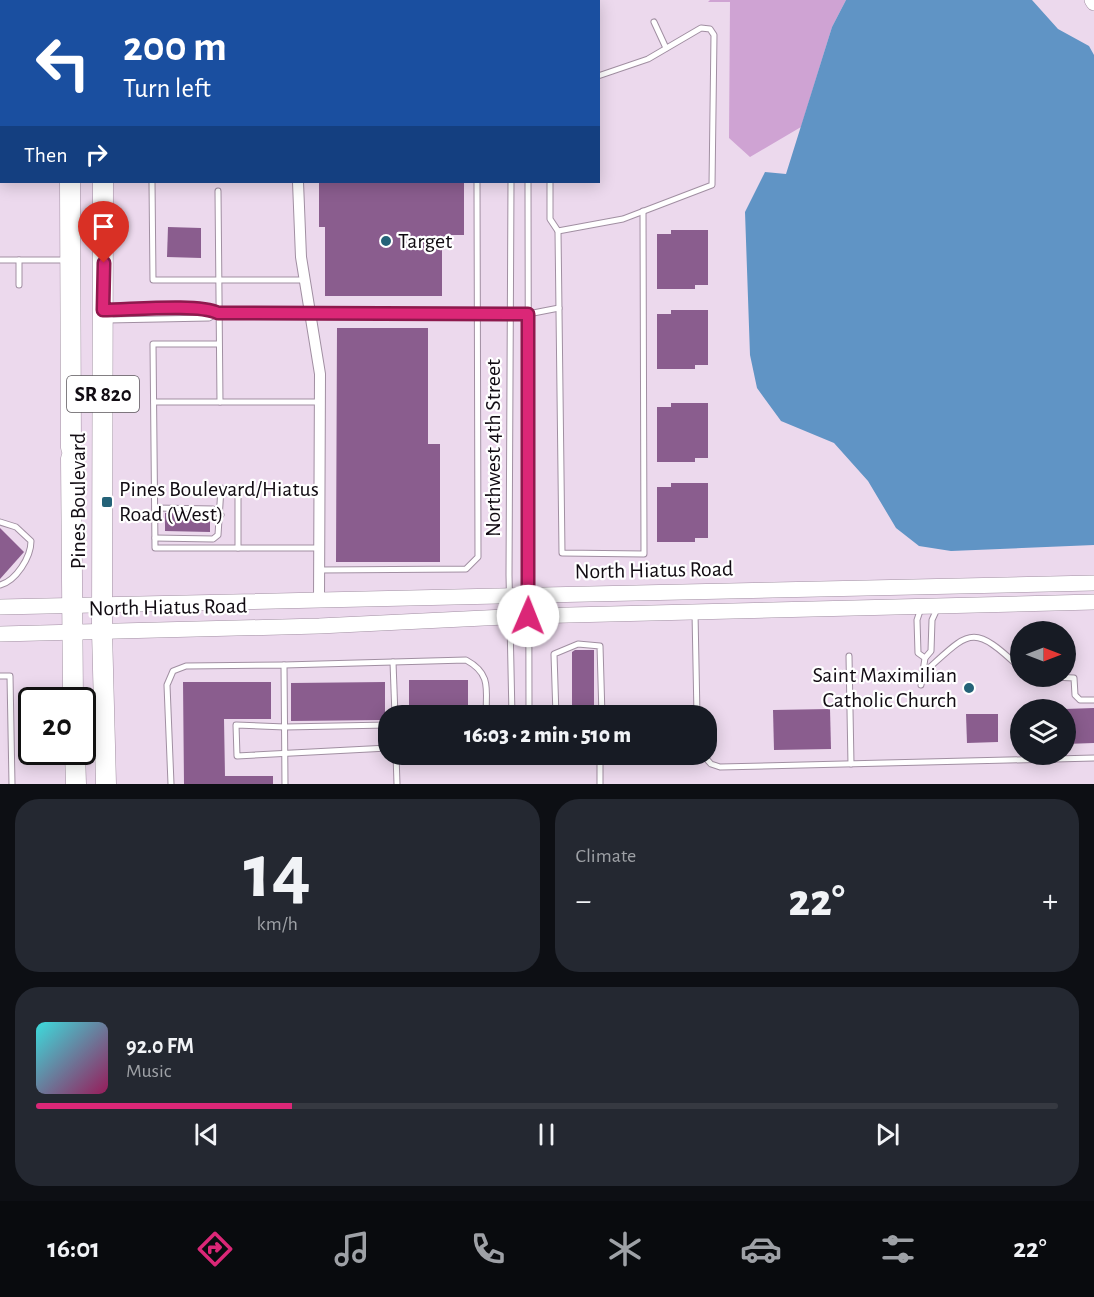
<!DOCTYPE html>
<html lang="en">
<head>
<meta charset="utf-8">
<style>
	body { margin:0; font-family:"Alegreya Sans",sans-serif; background:#242831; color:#f1f3f6; height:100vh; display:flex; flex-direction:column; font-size:22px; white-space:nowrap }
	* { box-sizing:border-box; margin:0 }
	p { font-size:20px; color:#9ea1a6 }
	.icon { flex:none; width:33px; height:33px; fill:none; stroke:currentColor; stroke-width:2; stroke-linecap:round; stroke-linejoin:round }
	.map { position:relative; height:784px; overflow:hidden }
	.panel { display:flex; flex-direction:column; gap:15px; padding:15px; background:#0d0f14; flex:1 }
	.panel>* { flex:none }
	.top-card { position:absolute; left:0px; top:0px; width:600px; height:183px; box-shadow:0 3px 15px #0003; background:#1a4fa0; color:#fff; overflow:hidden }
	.needle { width:39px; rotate:90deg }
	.buttons { position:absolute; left:1010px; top:621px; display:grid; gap:12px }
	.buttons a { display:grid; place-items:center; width:66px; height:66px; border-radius:50%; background:#171b24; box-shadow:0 3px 15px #0003; font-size:30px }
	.speed { position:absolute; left:18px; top:687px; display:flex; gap:12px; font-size:30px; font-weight:700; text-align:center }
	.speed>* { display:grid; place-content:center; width:78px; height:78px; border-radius:50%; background:#171b24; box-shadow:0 3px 15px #0003; line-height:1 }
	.speed .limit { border:3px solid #111; border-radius:9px; background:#fff; color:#111 }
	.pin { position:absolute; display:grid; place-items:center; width:51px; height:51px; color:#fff; margin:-62px -26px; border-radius:50% 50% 50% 0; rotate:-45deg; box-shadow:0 0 6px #0007 }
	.pin .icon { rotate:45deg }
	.me { position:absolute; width:66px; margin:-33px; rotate:1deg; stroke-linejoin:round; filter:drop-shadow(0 0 4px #0008) }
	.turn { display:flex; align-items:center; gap:21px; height:126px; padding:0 24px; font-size:27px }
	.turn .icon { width:78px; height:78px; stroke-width:2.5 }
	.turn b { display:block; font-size:42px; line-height:51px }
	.then { display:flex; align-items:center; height:57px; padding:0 24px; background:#0003; gap:12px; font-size:22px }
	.big { font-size:45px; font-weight:800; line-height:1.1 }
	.panel .card { flex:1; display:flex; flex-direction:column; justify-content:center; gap:9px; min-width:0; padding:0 21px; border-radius:24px; background:#242831 }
	.panel .dial { align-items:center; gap:0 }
	.dial b { font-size:78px; line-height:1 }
	.song { display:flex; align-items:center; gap:18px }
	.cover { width:72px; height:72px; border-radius:9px; background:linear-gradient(135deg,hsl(180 70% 55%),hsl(330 70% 35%)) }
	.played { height:6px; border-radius:3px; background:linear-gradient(90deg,#db2777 25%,#363941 25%) }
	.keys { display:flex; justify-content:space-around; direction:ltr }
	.heat { display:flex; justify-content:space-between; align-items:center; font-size:33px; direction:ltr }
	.panel .tiles { flex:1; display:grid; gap:15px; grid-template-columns:1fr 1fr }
	.card:last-child { grid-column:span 2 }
	.trip { position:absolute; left:378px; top:705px; width:339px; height:60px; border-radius:24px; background:#171b24; box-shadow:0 3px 15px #0003; font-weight:800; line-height:60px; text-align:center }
	.tabs { display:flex; height:96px; justify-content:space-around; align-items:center; background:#090b0e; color:#9ea1a6 }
	.tabs .icon { width:42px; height:42px }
	.tabs .selected { color:#db2777 }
	.tabs b { font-size:27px; color:#f1f3f6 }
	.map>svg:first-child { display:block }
	.green { fill:#cfa3d3 }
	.water { fill:#6094c5 }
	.building { fill:#8a5d8e }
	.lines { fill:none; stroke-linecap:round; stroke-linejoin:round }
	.lane-casing { stroke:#a18fa2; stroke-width:7 }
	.street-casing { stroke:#a18fa2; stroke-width:12 }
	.secondary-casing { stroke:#a18fa2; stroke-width:16 }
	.highway-casing { stroke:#a18fa2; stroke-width:21 }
	.lane { stroke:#fff; stroke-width:5 }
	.street { stroke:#fff; stroke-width:10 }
	.secondary { stroke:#fff; stroke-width:15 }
	.highway { stroke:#fff; stroke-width:20 }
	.route-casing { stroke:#8e194d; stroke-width:15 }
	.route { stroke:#db2777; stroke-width:10 }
	.poi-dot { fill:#246278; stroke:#fff; stroke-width:2 }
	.labels { text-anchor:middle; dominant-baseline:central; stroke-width:4.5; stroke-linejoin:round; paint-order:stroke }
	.shield { fill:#fff; stroke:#59555a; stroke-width:1.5 }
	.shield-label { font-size:21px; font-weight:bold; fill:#120c13 }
	.poi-label { font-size:22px; fill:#120c13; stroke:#fff; text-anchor:start }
	.street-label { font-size:22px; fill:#120c13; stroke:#fff }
</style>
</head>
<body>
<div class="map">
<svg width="1094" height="784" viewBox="0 0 1094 784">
	<rect width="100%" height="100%" fill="#ecd9ed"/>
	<path class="green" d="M710,0H846L832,27L801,127L750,157L729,138L730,2H708Z"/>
	<path class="water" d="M846,0H1032L1058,29L1089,46L1094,55V545L951,551L919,546L896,528L868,481L834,443L781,421L757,388L750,355L745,212L765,172L786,174L832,27Z"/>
	<g class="building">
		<path d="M319,182H464V235H448V247H442V296H325V227H319Z"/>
		<path d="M168,227L201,228V258L167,257Z"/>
		<path d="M671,230H708V285H695V289H657V234H671Z"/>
		<path d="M671,310H708V365H695V369H657V314H671Z"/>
		<path d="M337,328H428V444H440V562H336Z"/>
		<path d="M671,403H708V458H695V462H657V407H671Z"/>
		<path d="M671,483H708V538H695V542H657V487H671Z"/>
		<path d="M165,513L210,514V532L165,531Z"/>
		<path d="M0,528L24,552L0,579Z"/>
		<path d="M575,650H594V716H572V652Z"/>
		<rect x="409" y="680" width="59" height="36"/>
		<path d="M183,682H271V719H224L225,776H273V784H184Z"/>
		<path d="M385,682V720L291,721V683Z"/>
		<path d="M1094,708V743L1065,744V709Z"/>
		<path d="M830,709L831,749L774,750L773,710Z"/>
		<path d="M966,714H998V742L967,743Z"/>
	</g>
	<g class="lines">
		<g class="lane-casing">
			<g id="lane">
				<path d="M331,0L333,2"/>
				<path d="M654,22L666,48"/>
				<path d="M0,55H2"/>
				<path d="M0,103H2"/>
				<path d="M152,182L153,280H304"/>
				<path d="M511,182L509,575L512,716"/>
				<path d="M528,182L529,716"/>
				<path d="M550,182V219L558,231L562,553L644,554L643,211"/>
				<path d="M218,191L220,402"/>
				<path d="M558,231L623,219L712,185L714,35L710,29L701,28L648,59L598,76"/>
				<path d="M0,260H67"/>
				<path d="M19,260V285"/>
				<path d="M108,310C135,310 196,302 218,313L528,314L559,308"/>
				<path d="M108,320L209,318L218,313"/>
				<path d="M218,344H153L155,548H319"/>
				<path d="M154,402H320"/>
				<path d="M238,488V548"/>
				<path d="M155,508L213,509L221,515"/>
				<path d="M0,522L16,527L31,541C31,557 16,581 0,585"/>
				<path d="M155,538L213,539L218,535L221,488"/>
				<path d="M320,570L466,569L478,557L477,182"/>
				<path d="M921,608L917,620L918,653L925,658"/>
				<path d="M695,613L697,716"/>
				<path d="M849,656L851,764"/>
				<path d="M393,662L395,716"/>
				<path d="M284,665L466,660C492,674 486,690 486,716"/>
				<path d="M921,675C969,633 970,620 1020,668"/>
				<path d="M0,676H10L12,784"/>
				<path d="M1031,676L1074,678L1075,695L1080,700H1094"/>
				<path d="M921,685L925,658L931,651L932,620L937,609"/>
				<path d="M556,716L554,654L578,644L600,646L602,716"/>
				<path d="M388,725L285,727L236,725L237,756L388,748"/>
				<path d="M396,754L397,784"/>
				<path d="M596,754L600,757V784"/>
				<path d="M702,754L711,764L720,767L1094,758"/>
				<path d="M171,784L167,685L173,671L186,666L284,665L285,784"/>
			</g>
		</g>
		<g class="street-casing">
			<g id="street">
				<path d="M124,2L126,0"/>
				<path d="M298,182L301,257L320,374L319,601"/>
			</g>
		</g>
		<g class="secondary-casing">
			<g id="secondary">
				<path d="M1092,0L1094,3"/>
				<path d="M0,16H2"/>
				<path d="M0,607L1094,583"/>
				<path d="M0,634L319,626L528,616L1094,602"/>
			</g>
		</g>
		<g class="highway-casing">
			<g id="highway">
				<path d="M68,2V0"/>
				<path d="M103,2V0"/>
				<path d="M70,182L71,448"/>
				<path d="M103,182L102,631L106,784"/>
				<path d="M71,458L73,700"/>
				<path d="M75,752L76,784"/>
			</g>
		</g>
		<use href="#lane" class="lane"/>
		<use href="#street" class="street"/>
		<use href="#secondary" class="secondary"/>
		<use href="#highway" class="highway"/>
	</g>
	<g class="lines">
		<g class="route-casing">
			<path id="route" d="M104,263L103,310C130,310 198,303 218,313L528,314V616"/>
		</g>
		<use href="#route" class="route"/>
	</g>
	<g class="poi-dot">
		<circle cx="386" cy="241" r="6"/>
		<rect x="101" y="496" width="12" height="12" rx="3"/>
		<circle cx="969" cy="688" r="6"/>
	</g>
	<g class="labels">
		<rect class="shield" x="67" y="376" width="72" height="36" rx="4.5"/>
		<g class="shield-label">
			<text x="103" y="394">SR 820</text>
		</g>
		<g class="poi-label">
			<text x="398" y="241">Target</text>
			<text x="119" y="489">Pines Boulevard/Hiatus<tspan x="119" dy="25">Road (West)</tspan></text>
			<text x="957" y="675" text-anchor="end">Saint Maximilian<tspan x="957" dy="25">Catholic Church</tspan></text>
		</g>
		<g class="street-label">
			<text transform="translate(493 448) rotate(-90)">Northwest 4th Street</text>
			<text transform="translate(78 501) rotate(-90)">Pines Boulevard</text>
			<text transform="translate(654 570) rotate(-1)">North Hiatus Road</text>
			<text transform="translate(168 607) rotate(-1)">North Hiatus Road</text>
		</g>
	</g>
</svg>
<div class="buttons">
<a><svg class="needle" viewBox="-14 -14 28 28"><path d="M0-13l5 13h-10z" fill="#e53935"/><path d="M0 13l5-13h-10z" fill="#9ea1a6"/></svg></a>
<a><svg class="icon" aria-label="layers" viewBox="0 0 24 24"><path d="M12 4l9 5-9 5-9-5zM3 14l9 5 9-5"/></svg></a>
</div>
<div class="speed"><div class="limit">20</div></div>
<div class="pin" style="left:104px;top:263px;background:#d93025"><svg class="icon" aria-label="arrive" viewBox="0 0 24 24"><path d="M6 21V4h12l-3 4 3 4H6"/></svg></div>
<svg class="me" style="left:528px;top:616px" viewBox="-20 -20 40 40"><circle r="19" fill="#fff"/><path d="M0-13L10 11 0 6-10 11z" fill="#db2777"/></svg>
<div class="trip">16:03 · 2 min · 510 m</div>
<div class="top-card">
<div class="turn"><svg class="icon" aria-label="left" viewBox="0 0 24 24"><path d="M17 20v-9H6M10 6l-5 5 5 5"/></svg><div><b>200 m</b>Turn left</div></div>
<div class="then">Then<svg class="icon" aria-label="right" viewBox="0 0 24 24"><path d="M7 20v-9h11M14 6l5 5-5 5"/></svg></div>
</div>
</div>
<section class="panel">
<div class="tiles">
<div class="card dial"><b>14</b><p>km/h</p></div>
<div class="card"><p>Climate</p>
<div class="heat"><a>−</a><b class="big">22°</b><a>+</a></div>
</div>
<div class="card">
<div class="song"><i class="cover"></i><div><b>92.0 FM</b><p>Music</p></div></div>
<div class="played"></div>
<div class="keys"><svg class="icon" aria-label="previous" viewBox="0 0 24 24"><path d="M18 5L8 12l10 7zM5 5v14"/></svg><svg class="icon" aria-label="pause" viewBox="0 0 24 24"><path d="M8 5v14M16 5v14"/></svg><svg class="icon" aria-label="next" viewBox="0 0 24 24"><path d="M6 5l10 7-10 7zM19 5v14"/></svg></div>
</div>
</div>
</section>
<nav class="tabs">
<b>16:01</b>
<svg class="icon selected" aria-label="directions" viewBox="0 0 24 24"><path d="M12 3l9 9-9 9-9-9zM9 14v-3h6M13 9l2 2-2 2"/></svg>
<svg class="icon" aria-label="music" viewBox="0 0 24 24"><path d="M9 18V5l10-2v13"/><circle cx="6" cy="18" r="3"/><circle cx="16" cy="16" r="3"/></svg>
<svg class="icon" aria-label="phone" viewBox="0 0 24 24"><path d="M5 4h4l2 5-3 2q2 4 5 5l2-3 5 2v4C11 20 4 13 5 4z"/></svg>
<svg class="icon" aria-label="climate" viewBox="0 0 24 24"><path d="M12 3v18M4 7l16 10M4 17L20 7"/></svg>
<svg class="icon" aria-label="car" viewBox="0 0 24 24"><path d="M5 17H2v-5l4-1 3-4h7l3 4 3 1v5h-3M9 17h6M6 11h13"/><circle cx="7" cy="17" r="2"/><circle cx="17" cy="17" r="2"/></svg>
<svg class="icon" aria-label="filters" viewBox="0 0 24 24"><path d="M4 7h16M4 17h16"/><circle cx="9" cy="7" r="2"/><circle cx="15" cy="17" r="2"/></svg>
<b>22°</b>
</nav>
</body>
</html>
